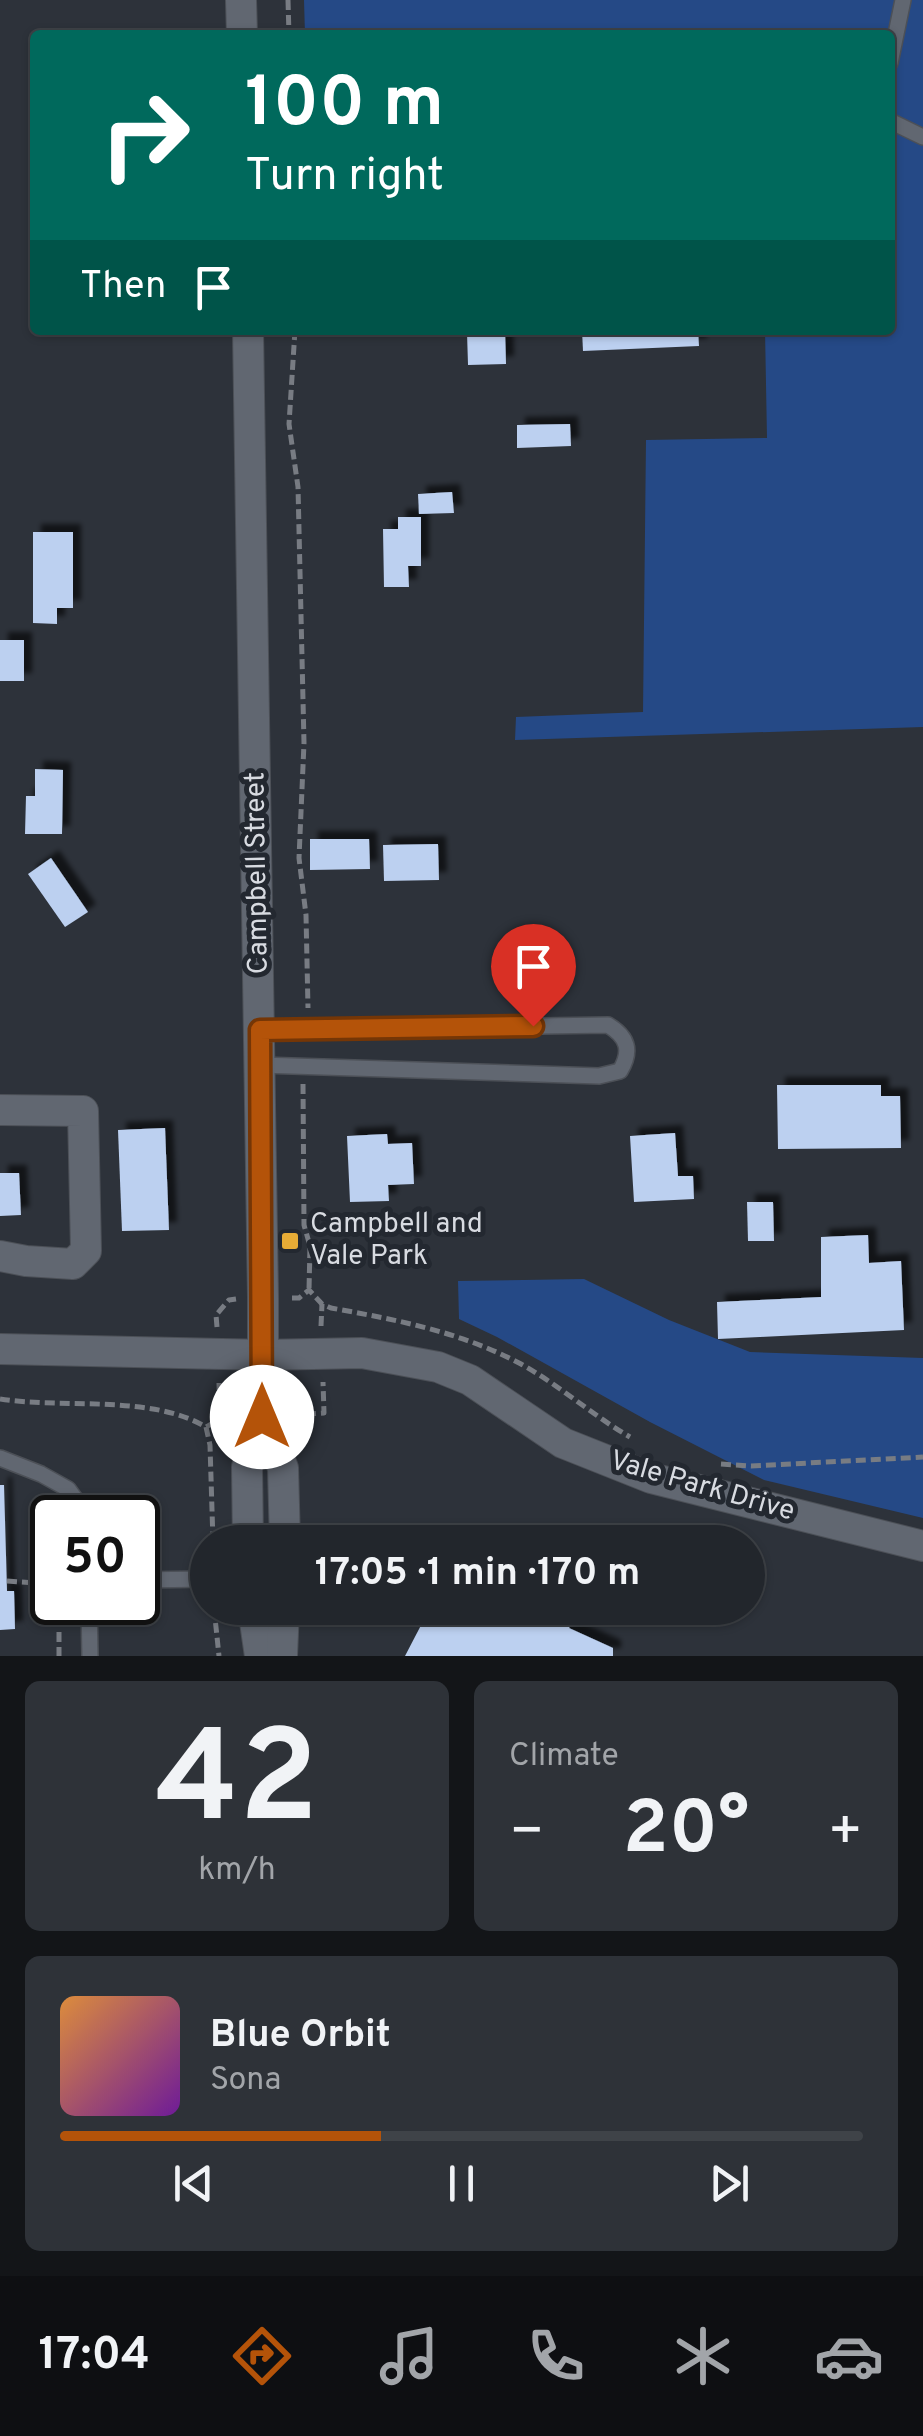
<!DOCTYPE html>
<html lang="en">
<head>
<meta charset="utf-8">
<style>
	body { margin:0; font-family:Overpass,sans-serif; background:#2e3238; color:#f1f3f6; height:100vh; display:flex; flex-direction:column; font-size:38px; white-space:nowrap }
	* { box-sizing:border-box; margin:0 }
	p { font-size:32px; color:#a2a5a9 }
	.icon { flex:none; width:55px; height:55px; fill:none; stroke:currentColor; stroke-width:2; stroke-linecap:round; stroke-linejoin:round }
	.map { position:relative; height:1656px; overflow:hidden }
	.drawer { display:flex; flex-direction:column; gap:25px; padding:25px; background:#131518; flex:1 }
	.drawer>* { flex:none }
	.banner { position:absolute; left:30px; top:30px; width:865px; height:305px; border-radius:10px; box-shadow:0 2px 8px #0004,0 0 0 2px #3f4348; background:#00695c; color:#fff; overflow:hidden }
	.speed { position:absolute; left:30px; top:1495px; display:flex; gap:20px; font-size:50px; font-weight:700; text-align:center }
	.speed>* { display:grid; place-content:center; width:130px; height:130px; border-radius:50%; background:#22262c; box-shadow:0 2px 8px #0004,0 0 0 2px #3f4348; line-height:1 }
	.speed .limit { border:5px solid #111; border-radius:15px; background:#fff; color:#111 }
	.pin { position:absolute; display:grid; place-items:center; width:85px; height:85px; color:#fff; margin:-102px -42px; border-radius:50% 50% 50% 0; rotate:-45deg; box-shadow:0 0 10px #0007 }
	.pin .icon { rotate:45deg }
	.me { position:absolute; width:110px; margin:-55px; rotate:0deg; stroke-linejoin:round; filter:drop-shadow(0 0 8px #0008) }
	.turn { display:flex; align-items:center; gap:35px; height:210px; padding:0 50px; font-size:45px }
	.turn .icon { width:130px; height:130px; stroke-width:2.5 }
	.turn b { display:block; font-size:70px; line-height:85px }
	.then { display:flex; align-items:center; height:95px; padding:0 50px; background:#0003; gap:20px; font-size:38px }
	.big { font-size:75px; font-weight:700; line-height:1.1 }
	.drawer .tile { flex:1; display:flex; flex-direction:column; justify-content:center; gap:15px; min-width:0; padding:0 35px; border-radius:15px; background:#2e3238 }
	.drawer .dial { align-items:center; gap:0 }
	.dial b { font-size:130px; line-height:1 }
	.song { display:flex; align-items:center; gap:30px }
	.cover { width:120px; height:120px; border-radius:15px; background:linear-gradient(135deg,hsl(30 70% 55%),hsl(280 70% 35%)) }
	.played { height:10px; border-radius:5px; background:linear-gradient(90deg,#b45309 40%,#3f4348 40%) }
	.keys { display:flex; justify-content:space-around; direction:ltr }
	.heat { display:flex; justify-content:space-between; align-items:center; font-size:55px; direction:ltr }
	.drawer .tiles { flex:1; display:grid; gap:25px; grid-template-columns:1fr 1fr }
	.tile:last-child { grid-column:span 2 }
	.trip { position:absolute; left:190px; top:1525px; width:575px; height:100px; border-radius:50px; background:#22262c; box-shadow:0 2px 8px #0004,0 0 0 2px #3f4348; font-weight:700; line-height:100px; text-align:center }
	.menu { display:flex; height:160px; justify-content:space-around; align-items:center; background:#0e0f12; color:#a2a5a9 }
	.menu .icon { width:70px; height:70px }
	.menu .current { color:#b45309 }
	.menu b { font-size:45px; color:#f1f3f6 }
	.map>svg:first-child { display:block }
	.green { fill:#254986 }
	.building { fill:#bcd0f0; filter:url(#shadow) }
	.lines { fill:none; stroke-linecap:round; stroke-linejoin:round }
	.service-casing { stroke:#4c5057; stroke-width:18 }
	.minor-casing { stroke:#4c5057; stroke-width:32 }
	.tertiary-casing { stroke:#4c5057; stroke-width:32 }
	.secondary-casing { stroke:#4c5057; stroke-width:32 }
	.path { stroke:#787c83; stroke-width:5; stroke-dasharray:10 5; stroke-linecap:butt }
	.service { stroke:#616771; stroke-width:15 }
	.minor { stroke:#616771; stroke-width:30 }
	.tertiary { stroke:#616771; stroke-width:30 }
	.secondary { stroke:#616771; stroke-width:30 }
	.route-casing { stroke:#753606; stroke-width:25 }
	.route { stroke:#b45309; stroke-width:18 }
	.poi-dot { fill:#e7ac36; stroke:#232830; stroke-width:4 }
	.labels { text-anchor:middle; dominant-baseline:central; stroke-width:10; stroke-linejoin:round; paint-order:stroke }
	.street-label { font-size:28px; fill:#d8dbe1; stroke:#232830 }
	.poi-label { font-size:28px; fill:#d8dbe1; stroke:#232830; text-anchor:start }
</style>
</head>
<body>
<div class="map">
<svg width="923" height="1656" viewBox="0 0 923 1656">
	<defs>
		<filter id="shadow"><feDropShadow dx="8" dy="-8" stdDeviation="2.5" flood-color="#0009"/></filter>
	</defs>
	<rect width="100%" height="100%" fill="#2d323a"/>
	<g class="green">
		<path d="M304,0H923V727L515,740L516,717L643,712L646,440L767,438L765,330H890V35H305Z"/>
		<path d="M584,1279L669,1320L750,1352L923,1358V1518L764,1480L650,1422L497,1337L459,1319L458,1281Z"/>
	</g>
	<g class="building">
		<path d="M582,330H698L699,346L583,351Z"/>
		<path d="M505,332L506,364L468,365L467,333Z"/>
		<path d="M570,424L571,446L517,448V425Z"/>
		<path d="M452,492L454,513L419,514L418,494Z"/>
		<path d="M398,517H421V566H408L409,587H384L383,529H398Z"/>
		<path d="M33,532H73V608H57V624L33,623Z"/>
		<rect x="0" y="640" width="24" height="41"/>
		<path d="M35,769L63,770L62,834H25L26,796H35Z"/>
		<path d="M310,839H369L370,869L310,870Z"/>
		<path d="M438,844L439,880L384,881L383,845Z"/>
		<path d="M51,858L88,912L65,927L28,874Z"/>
		<path d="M777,1085H881V1096H900L901,1148L778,1149Z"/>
		<path d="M165,1128L169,1230L122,1231L118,1130Z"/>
		<path d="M675,1133L678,1176H693L694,1199L634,1202L630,1136Z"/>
		<path d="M387,1134L388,1144L412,1143L414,1184L388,1185L389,1201L350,1202L347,1136Z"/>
		<path d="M0,1173H19L21,1215L0,1216Z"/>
		<path d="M747,1202H773L774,1241H748Z"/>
		<path d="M868,1235L869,1263L901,1261L904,1330L718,1339L717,1302L821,1297V1237Z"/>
		<path d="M0,1485H4L7,1591H14L15,1629L0,1630Z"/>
		<path d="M430,1608H579L569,1628L613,1648V1656H405Z"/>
	</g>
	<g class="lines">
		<g class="service-casing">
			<g id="service">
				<path d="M890,63L903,0"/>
				<path d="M890,121L923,137"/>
				<path d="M261,1030L608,1025C628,1037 632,1051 620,1071L599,1076L261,1065"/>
				<path d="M0,1458L41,1474L68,1489L89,1518"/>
				<path d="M138,1580L208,1579"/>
				<path d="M89,1602L90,1656"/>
			</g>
		</g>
		<g class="minor-casing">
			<g id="minor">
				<path d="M0,1110L83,1111L86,1251L73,1264L26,1261L0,1256"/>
				<path d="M0,1349L263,1355"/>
			</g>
		</g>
		<g class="tertiary-casing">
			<path id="tertiary" d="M263,1355L362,1353L438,1367L470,1380L563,1443L651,1478L923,1546"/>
		</g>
		<g class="secondary-casing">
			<g id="secondary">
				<path d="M241,0L242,35"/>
				<path d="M263,1417L283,1468L285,1542"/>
				<path d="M248,1542L247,1467L263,1417V1298L248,330"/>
				<path d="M253,1608L260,1656"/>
				<path d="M282,1656L284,1608"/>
			</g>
		</g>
		<g class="path">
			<path d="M288,0L289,35"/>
			<path d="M295,330L289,424L298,487L304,743L299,858L306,915L308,1008"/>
			<path d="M303,1084L304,1225L310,1246L309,1290"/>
			<path d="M292,1298H299L309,1290L322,1304L331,1308C398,1320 461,1332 521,1364C559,1385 592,1415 630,1437"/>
			<path d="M321,1326L322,1304"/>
			<path d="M217,1327L216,1315L229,1300L236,1299"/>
			<path d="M0,1399C64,1409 150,1394 206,1427L220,1419L219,1383"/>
			<path d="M291,1415L324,1413L323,1382"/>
			<path d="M206,1427L210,1445L213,1542"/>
			<path d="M721,1464L751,1466L923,1457"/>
			<path d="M42,1499L54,1518"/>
			<path d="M7,1581L52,1584"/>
			<path d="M59,1602V1656"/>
			<path d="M214,1608L219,1656"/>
		</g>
		<use href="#service" class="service"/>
		<use href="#minor" class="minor"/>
		<use href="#tertiary" class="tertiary"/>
		<use href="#secondary" class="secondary"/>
	</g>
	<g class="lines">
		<g class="route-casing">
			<path id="route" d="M262,1417L260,1030L533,1026"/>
		</g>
		<use href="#route" class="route"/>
	</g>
	<rect class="poi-dot" x="280" y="1231" width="20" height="20" rx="5"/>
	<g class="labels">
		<g class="street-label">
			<text transform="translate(258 873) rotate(-91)">Campbell Street</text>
			<text transform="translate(702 1487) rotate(16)">Vale Park Drive</text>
		</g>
		<g class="poi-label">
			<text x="310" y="1225">Campbell and<tspan x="310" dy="32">Vale Park</tspan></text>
		</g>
	</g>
</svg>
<div class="speed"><div class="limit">50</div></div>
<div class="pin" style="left:533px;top:1026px;background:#d93025"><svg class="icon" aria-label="arrive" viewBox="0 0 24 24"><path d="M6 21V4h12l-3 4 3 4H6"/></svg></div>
<svg class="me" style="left:262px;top:1417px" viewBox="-20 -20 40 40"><circle r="19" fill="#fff"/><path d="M0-13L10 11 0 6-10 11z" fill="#b45309"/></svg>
<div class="trip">17:05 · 1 min · 170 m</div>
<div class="banner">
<div class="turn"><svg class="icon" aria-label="right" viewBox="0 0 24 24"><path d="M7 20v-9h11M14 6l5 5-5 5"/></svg><div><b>100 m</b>Turn right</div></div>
<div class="then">Then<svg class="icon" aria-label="arrive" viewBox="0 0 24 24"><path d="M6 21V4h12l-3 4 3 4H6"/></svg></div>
</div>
</div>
<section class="drawer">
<div class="tiles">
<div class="tile dial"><b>42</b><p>km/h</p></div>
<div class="tile"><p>Climate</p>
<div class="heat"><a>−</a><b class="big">20°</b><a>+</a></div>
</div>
<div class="tile">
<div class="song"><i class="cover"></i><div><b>Blue Orbit</b><p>Sona</p></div></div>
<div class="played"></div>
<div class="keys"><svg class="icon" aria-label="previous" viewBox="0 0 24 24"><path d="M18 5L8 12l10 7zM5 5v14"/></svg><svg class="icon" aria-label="pause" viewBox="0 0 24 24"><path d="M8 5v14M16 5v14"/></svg><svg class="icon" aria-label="next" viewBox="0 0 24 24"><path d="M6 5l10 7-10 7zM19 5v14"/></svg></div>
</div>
</div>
</section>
<nav class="menu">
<b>17:04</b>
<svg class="icon current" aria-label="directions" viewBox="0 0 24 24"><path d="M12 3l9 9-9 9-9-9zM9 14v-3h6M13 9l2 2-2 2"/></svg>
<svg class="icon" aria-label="music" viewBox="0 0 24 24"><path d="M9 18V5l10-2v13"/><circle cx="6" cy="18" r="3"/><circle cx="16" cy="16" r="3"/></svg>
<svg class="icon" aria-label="phone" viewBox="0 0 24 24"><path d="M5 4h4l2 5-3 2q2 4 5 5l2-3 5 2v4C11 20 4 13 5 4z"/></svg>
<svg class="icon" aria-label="climate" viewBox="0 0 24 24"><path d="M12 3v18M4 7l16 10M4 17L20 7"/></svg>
<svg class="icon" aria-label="car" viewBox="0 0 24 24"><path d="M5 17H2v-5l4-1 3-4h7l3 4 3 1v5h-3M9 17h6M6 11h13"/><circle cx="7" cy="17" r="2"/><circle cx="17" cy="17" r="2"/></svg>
</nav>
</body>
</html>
